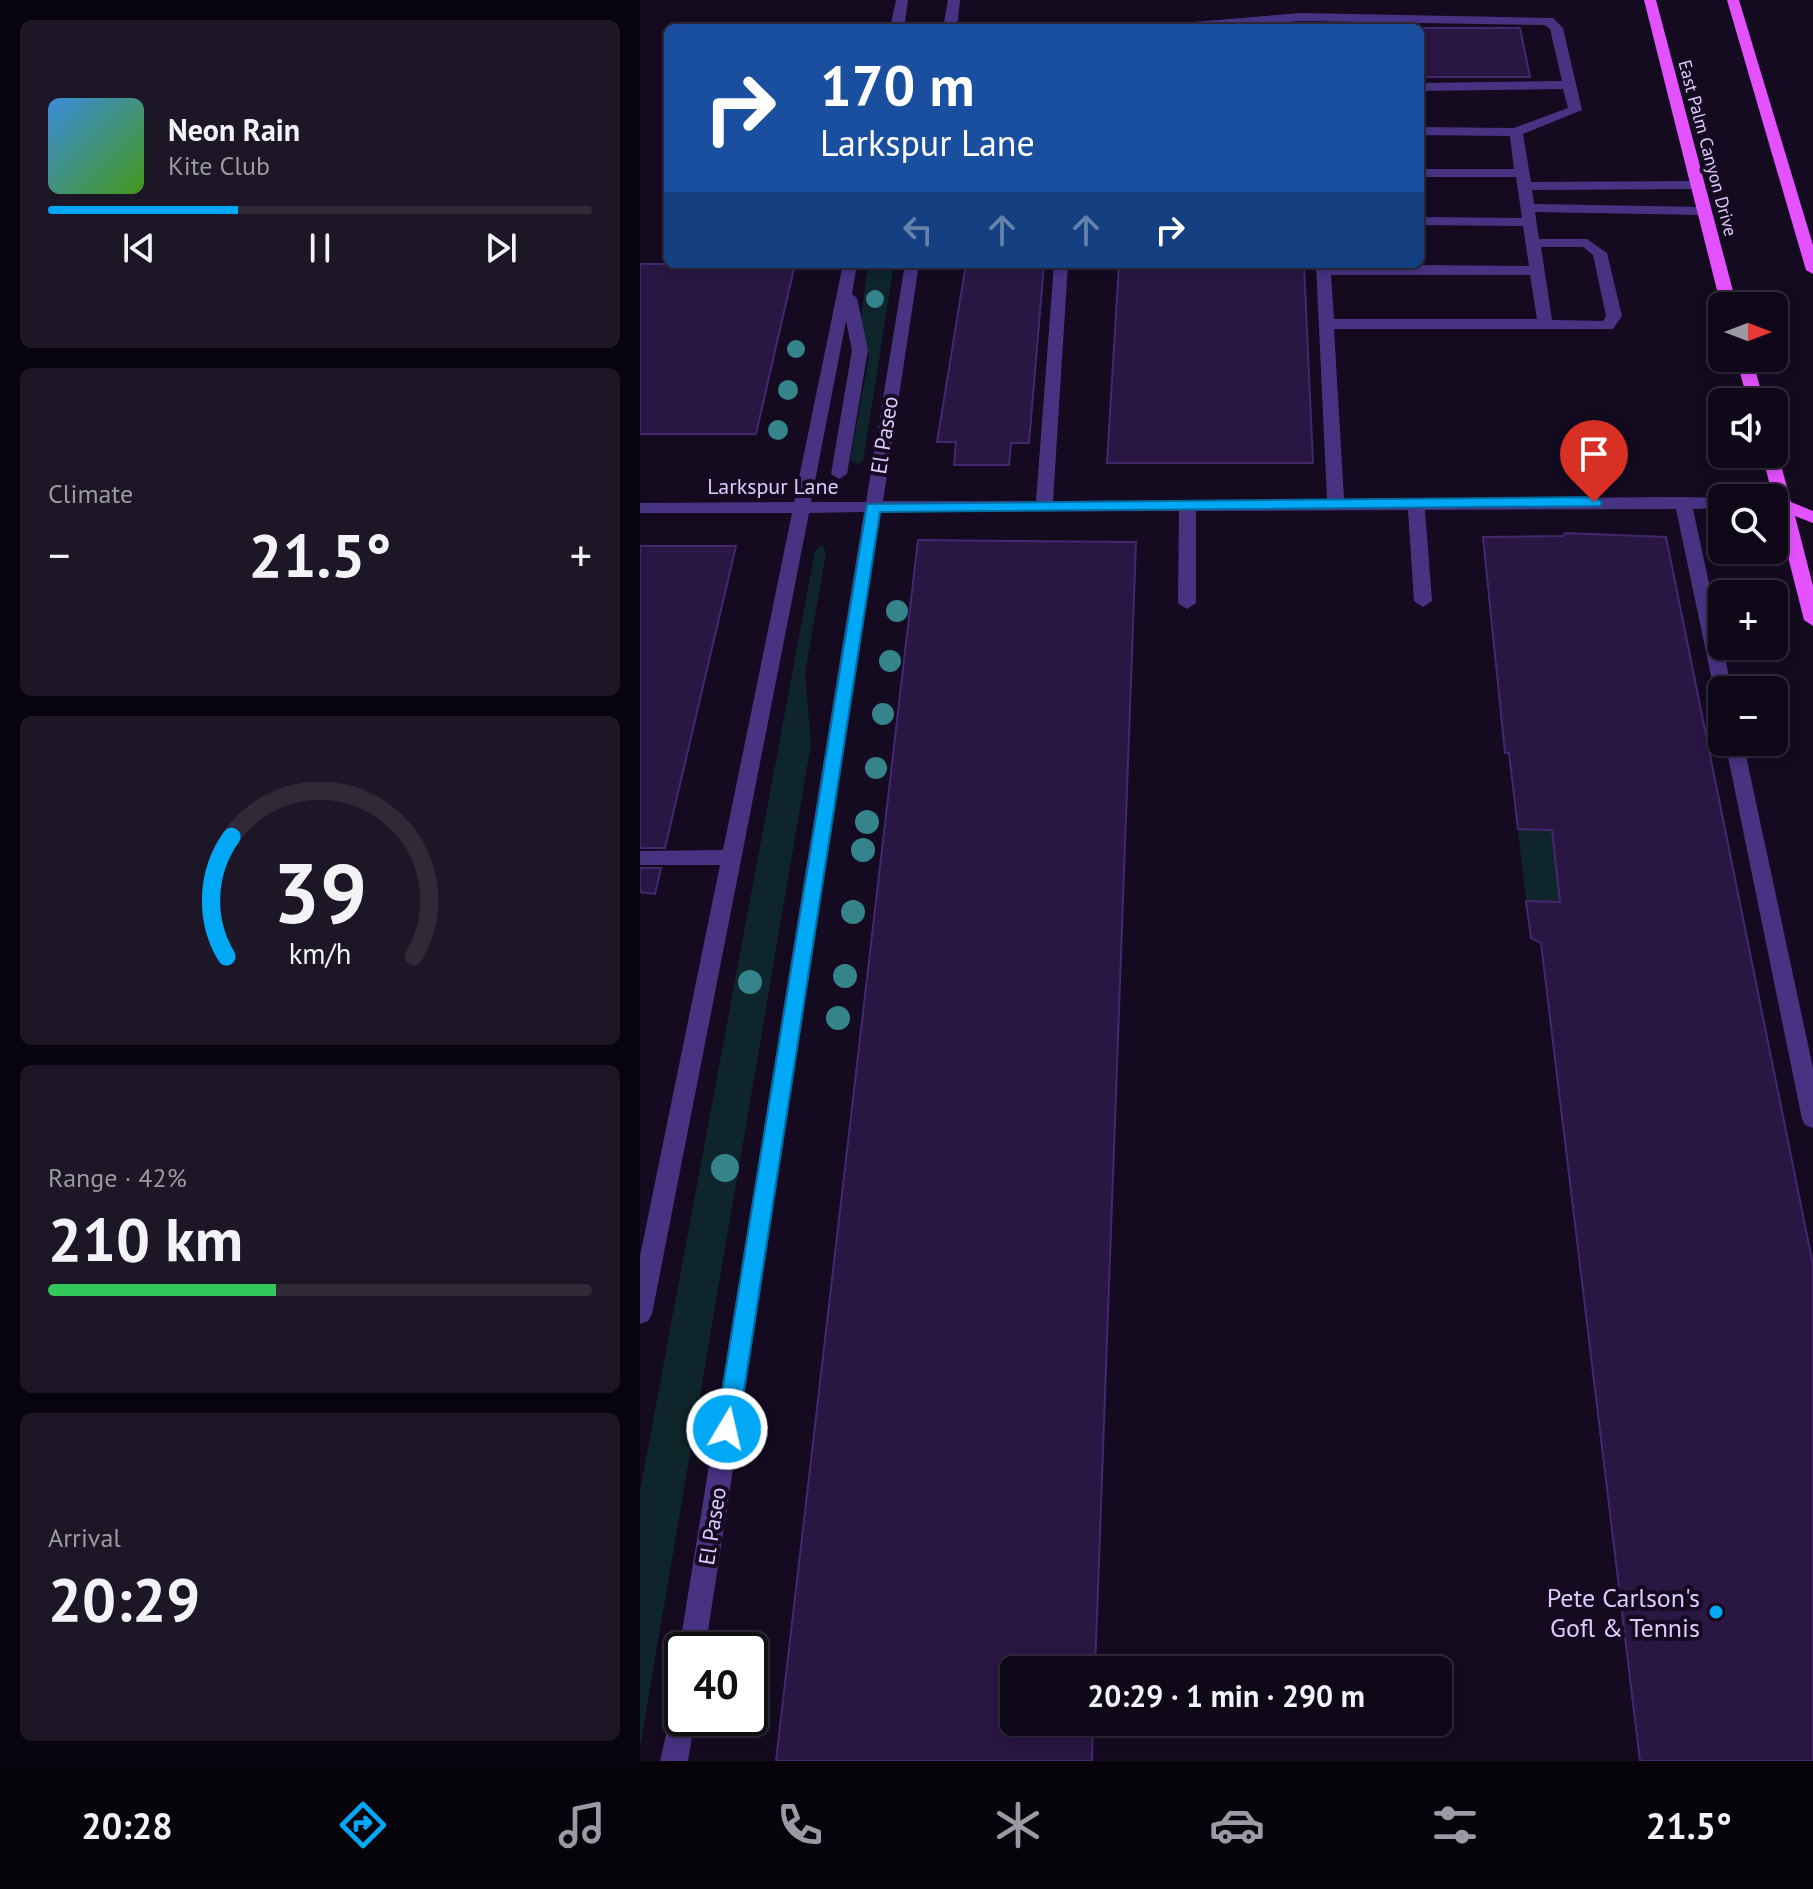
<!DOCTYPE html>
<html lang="en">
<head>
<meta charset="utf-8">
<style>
	body { margin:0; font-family:"PT Sans",sans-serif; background:#1d1626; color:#f1f3f6; height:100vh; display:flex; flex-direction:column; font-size:30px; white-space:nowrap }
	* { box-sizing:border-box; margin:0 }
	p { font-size:26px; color:#9b9aa2 }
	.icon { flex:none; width:44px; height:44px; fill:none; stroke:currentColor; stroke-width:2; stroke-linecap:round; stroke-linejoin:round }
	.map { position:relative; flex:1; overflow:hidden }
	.panel { display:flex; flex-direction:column; gap:20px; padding:20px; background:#08040e; width:640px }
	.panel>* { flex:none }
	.hud { position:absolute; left:24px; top:24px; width:760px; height:244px; border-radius:12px; box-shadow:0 4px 12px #0003,0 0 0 2px #2f2938; background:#1a4fa0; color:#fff; overflow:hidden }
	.needle { width:52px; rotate:90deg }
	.controls { position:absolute; left:1068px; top:292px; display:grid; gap:16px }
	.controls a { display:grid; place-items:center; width:80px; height:80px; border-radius:12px; background:#0f0819; box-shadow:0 4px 12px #0003,0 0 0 2px #2f2938; font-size:40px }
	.speed { position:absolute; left:24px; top:1632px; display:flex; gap:16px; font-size:40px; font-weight:700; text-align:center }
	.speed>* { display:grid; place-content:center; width:104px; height:104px; border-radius:50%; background:#0f0819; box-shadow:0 4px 12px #0003,0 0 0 2px #2f2938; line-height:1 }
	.speed .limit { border:4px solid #111; border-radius:12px; background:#fff; color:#111 }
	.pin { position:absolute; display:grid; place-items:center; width:68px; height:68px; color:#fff; margin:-82px -34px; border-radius:50% 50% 50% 0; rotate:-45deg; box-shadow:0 0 8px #0007 }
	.pin .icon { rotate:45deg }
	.me { position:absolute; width:88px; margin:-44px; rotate:9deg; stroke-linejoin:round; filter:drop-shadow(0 0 6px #0008) }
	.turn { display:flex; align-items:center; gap:28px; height:168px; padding:0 24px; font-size:36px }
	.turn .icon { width:104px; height:104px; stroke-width:2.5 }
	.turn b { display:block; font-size:56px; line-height:68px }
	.lanes { display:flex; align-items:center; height:76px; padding:0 24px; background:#0003; justify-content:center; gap:40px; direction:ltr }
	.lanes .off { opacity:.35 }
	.big { font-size:60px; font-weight:700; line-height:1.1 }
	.panel .widget { flex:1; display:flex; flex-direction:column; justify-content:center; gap:12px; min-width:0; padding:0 28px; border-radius:12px; background:#1d1626 }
	.panel .dial { align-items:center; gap:0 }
	.dial svg { height:208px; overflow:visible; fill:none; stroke:#2f2938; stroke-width:7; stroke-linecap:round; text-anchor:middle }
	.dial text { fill:#f1f3f6; stroke:none }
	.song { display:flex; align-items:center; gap:24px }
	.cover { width:96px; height:96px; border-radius:12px; background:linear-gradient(135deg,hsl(210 70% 55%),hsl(100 70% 35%)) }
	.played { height:8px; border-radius:4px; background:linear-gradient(90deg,#00a8f6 35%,#2f2938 35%) }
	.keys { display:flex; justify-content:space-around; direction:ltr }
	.heat { display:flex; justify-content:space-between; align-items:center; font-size:44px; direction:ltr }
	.charge { height:12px; border-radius:6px; background:linear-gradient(90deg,#34c759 42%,#2f2938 0) }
	.trip { position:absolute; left:360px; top:1656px; width:452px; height:80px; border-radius:12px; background:#0f0819; box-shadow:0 4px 12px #0003,0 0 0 2px #2f2938; font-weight:700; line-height:80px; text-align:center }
	.menu { display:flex; height:128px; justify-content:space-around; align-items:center; background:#06030a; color:#9b9aa2 }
	.menu .icon { width:56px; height:56px }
	.menu .current { color:#00a8f6 }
	.menu b { font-size:36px; color:#f1f3f6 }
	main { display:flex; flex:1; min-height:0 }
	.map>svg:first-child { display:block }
	.green { fill:#0e262b }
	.building { fill:#291643; stroke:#452770; stroke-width:2 }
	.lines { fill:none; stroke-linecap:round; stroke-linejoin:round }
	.minor { fill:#483383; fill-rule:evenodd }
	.major { fill:#e452ff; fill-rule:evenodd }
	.tree { fill:#35838b }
	.route { fill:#00a8f6; stroke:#006da0; stroke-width:2 }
	.poi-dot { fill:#00a8f6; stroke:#140b21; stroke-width:3 }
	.labels { text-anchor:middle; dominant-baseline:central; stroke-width:8; stroke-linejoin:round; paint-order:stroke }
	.far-street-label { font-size:18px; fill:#dccbff; stroke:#140b21 }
	.street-label { font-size:22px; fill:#dccbff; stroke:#140b21 }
	.near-poi-label { font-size:26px; fill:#dccbff; stroke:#140b21; text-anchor:end }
</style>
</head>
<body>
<main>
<section class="panel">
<div class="widget">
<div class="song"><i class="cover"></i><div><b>Neon Rain</b><p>Kite Club</p></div></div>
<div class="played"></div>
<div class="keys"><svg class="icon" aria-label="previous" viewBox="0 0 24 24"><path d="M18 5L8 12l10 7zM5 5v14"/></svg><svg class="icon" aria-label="pause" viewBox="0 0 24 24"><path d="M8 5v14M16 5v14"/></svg><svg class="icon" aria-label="next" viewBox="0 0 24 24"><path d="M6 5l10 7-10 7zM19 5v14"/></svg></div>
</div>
<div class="widget"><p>Climate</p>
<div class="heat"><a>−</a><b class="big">21.5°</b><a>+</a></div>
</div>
<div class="widget dial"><svg viewBox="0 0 100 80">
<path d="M14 69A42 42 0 1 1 86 69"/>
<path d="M14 69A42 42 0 0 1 16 23" stroke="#00a8f6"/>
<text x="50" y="56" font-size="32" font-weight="700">39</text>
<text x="50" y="72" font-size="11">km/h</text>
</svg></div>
<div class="widget"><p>Range · 42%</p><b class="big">210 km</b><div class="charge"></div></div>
<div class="widget"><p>Arrival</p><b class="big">20:29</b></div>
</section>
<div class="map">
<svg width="1173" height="1761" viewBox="0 0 1173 1761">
	<rect width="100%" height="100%" fill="#140b21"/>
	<g class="green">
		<path d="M228,264H254L223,461L218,464L210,460L229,357L221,318Z"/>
		<path d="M182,544L186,553L165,673L171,744L0,1747V1491L175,551Z"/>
		<path d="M878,829L912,830L920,902L886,901Z"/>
	</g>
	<g class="building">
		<path d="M780,28H880L890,77H780Z"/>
		<path d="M0,264H155L116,434H0Z"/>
		<path d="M326,264H404L389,443H371L369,465H314L316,442H297Z"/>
		<path d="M479,264H664L673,463H467Z"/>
		<path d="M925,533L1026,537L1173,1265V1761H1000L901,943L891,938L886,901L920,902L912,830L878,829L869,753H865L843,537L923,536Z"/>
		<path d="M278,540L496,542L455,1670H374V1722H453L452,1761H136Z"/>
		<path d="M0,546H96L25,848H0Z"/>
		<path d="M0,868H21L15,894L0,892Z"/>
	</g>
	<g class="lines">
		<g class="minor">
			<path d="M256,0H268L264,28H250Z"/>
			<path d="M308,0H320L317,28H303Z"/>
			<path d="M661,13L913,18L923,28L942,110L883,134L891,182L1056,181L1063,185L1056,189L892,190L894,204L1063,207L1070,211L1063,215L895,212L899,239H947L967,253L982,316L973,329H694L704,499L1043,497L1083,498L1082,508L1053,509L1092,690H1082V696L1074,690L1036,509L785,510L792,601L783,607L774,601L768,510L556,511V603L547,609L538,603L539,511L241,512L65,1650H42V1658L39,1650L224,512L169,513L12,1314L8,1321L0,1324V1256L80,865H0V851L83,850L152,513H0V503L154,502L203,264H217L212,294L217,298L228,350L207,474L199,479L191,474L212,350L206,321L171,502H226L265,264H279L243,501H396L414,264H428L413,501L687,499L676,264L889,266L883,226L780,225V217L882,218L876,177H780V169H874L870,136L780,135V127L874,128L928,108L923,89L780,91V83L922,81L910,29L904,25L661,21L576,28H522L529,24ZM901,247H943L953,255L966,316L963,321L912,320ZM691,275H890L897,319H694Z"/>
			<path d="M1085,742H1103L1173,1068V1128L1165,1125L1162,1119Z"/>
			<path d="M42,1700V1718H55L48,1761H20L33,1704Z"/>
		</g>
		<g class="major">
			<path d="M1004,0H1016L1097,306H1081Z"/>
			<path d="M1087,0H1099L1173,245V274L1166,270Z"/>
			<path d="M1096,358H1112L1124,402H1108Z"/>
			<path d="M1134,450L1138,454L1151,502L1173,511V523L1155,516L1173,586V626L1164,620L1122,454H1134Z"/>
		</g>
	</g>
	<g class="tree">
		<circle cx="235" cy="299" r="9"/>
		<circle cx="156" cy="349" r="9"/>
		<circle cx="148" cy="390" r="10"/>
		<circle cx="138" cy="430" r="10"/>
		<circle cx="257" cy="611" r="11"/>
		<circle cx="250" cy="661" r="11"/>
		<circle cx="243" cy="714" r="11"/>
		<circle cx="236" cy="768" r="11"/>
		<circle cx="227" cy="822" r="12"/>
		<circle cx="223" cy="850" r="12"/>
		<circle cx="213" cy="912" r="12"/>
		<circle cx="205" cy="976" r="12"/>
		<circle cx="110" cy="982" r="12"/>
		<circle cx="198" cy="1018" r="12"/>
		<circle cx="85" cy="1168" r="14"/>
	</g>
	<path class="route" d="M954,497L962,502L960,506L240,512L98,1429L95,1436L87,1439L79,1436L76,1429L227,504Z"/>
	<circle class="poi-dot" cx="1076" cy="1612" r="8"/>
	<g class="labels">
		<g class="far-street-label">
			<text transform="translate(1068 148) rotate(75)">East Palm Canyon Drive</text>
		</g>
		<g class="street-label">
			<text transform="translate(244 435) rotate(-81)">El Paseo</text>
			<text x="133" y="486">Larkspur Lane</text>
			<text transform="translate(72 1526) rotate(-81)">El Paseo</text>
		</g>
		<g class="near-poi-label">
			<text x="1060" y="1597">Pete Carlson's<tspan x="1060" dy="30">Gofl &amp; Tennis</tspan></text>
		</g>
	</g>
</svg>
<div class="controls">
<a><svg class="needle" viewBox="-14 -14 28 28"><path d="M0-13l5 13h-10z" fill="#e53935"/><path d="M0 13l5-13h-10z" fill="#9b9aa2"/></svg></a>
<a><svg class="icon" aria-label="sound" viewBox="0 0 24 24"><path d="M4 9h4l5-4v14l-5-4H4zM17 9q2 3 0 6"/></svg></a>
<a><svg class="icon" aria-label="search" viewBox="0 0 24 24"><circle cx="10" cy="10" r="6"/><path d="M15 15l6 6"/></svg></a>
<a>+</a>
<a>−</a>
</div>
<div class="speed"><div class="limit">40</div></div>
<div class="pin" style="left:954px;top:502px;background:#d93025"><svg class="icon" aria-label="arrive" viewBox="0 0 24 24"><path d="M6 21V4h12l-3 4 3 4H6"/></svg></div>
<svg class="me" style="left:87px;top:1429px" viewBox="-20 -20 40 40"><circle r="17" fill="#00a8f6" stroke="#fff" stroke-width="3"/><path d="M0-11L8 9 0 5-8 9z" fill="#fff"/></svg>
<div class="trip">20:29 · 1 min · 290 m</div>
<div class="hud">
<div class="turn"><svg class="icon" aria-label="right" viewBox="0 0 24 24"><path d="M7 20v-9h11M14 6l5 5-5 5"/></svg><div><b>170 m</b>Larkspur Lane</div></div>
<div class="lanes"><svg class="icon off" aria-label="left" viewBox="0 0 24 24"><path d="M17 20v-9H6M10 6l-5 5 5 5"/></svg><svg class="icon off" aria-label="ahead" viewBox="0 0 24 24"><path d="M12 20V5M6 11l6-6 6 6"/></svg><svg class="icon off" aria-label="ahead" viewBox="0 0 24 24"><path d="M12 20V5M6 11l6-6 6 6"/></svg><svg class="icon" aria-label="right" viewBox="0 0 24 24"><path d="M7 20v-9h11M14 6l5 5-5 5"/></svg></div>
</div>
</div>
</main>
<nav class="menu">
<b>20:28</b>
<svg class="icon current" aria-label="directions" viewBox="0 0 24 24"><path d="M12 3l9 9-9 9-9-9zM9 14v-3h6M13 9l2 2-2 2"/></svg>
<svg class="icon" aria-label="music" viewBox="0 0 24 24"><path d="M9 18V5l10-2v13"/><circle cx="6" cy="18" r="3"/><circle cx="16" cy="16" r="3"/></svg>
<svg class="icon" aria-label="phone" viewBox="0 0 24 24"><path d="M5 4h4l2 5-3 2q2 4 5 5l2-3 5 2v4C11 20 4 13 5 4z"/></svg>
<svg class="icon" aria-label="climate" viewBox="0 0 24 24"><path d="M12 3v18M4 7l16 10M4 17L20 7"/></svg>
<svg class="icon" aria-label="car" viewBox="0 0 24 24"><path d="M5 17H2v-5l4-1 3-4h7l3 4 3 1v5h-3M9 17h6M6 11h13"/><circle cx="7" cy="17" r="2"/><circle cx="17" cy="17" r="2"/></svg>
<svg class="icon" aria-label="filters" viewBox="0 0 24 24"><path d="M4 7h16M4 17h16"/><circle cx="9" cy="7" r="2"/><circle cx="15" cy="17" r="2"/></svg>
<b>21.5°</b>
</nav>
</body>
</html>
